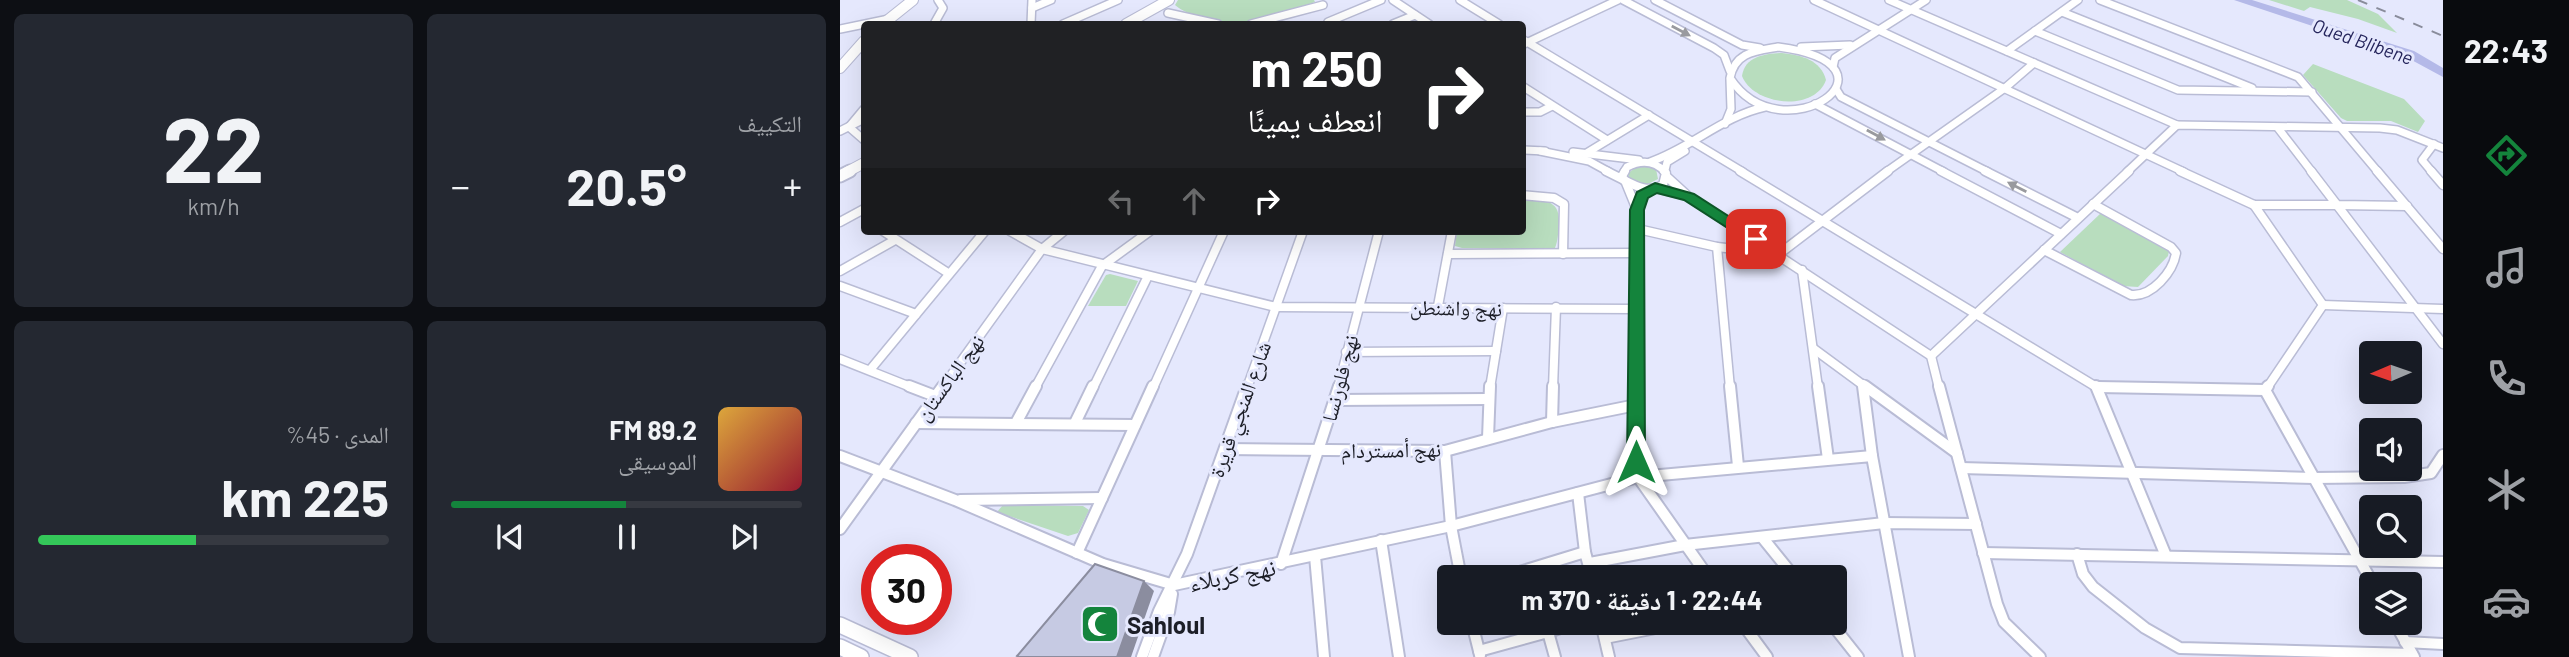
<!DOCTYPE html>
<html lang="ar">
<head>
<meta charset="utf-8">
<style>
	body { margin:0; font-family:Barlow,"Noto Naskh Arabic",sans-serif; background:#242831; color:#f1f3f6; direction:rtl; height:100vh; display:flex; flex-direction:column; font-size:26px; white-space:nowrap }
	* { box-sizing:border-box; margin:0 }
	p { font-size:23px; color:#9ea1a6 }
	.icon { flex:none; width:38px; height:38px; fill:none; stroke:currentColor; stroke-width:2; stroke-linecap:round; stroke-linejoin:round }
	.map { position:relative; flex:1; overflow:hidden; direction:ltr }
	.details { display:flex; flex-direction:column; gap:14px; padding:14px; background:#0d0f14; width:840px }
	.details>* { flex:none }
	.banner { position:absolute; left:21px; top:21px; width:665px; height:214px; border-radius:7px; box-shadow:0 7px 28px #0002; direction:rtl; background:#202124; color:#fff; overflow:hidden }
	.needle { width:46px; rotate:268deg }
	.buttons { position:absolute; left:1519px; top:341px; display:grid; gap:14px }
	.buttons a { display:grid; place-items:center; width:63px; height:63px; border-radius:7px; background:#171b24; box-shadow:0 7px 28px #0002; font-size:35px }
	.speed { position:absolute; left:21px; top:544px; display:flex; gap:14px; font-size:35px; font-weight:700; text-align:center }
	.speed>* { display:grid; place-content:center; width:91px; height:91px; border-radius:50%; background:#171b24; box-shadow:0 7px 28px #0002; line-height:1 }
	.speed .limit { border:10px solid #d22; background:#fff; color:#111 }
	.pin { position:absolute; display:grid; place-items:center; width:60px; height:60px; color:#fff; margin:-30px; border-radius:14px; box-shadow:0 4px 10px #0006 }
	.me { position:absolute; width:77px; margin:-38px; rotate:0deg; stroke-linejoin:round; filter:drop-shadow(0 0 5px #0008) }
	.turn { display:flex; align-items:center; gap:24px; height:147px; padding:0 28px; font-size:32px }
	.turn .icon { width:91px; height:91px; stroke-width:2.5 }
	.turn b { display:block; font-size:49px; line-height:60px }
	.lanes { display:flex; align-items:center; height:66px; padding:0 28px; background:#0003; justify-content:center; gap:35px; direction:ltr }
	.lanes .off { opacity:.35 }
	.big { font-size:52px; font-weight:700; line-height:1.1 }
	.details .tile { flex:1; display:flex; flex-direction:column; justify-content:center; gap:10px; min-width:0; padding:0 24px; border-radius:10px; background:#242831 }
	.details .dial { align-items:center; gap:0 }
	.dial b { font-size:91px; line-height:1 }
	.song { display:flex; align-items:center; gap:21px }
	.cover { width:84px; height:84px; border-radius:10px; background:linear-gradient(135deg,hsl(40 70% 55%),hsl(350 70% 35%)) }
	.played { height:7px; border-radius:4px; background:linear-gradient(90deg,#14843c 50%,#363941 50%) }
	.keys { display:flex; justify-content:space-around; direction:ltr }
	.heat { display:flex; justify-content:space-between; align-items:center; font-size:38px; direction:ltr }
	.charge { height:10px; border-radius:5px; background:linear-gradient(90deg,#34c759 45%,#363941 0) }
	.details .tiles { flex:1; display:grid; gap:14px; grid-template-columns:repeat(2,1fr) }
	.trip { position:absolute; left:597px; top:565px; width:410px; height:70px; border-radius:7px; background:#171b24; box-shadow:0 7px 28px #0002; font-weight:700; line-height:70px; text-align:center; direction:rtl }
	main { display:flex; flex:1; min-height:0 }
	.tabs { display:flex; flex-direction:column; width:126px; justify-content:space-around; align-items:center; background:#090b0e; color:#9ea1a6 }
	.tabs .icon { width:49px; height:49px }
	.tabs .selected { color:#14843c }
	.tabs b { font-size:32px; color:#f1f3f6 }
	.map>svg:first-child { display:block }
	.green { fill:#b8ddbe }
	.lines { fill:none; stroke-linecap:round; stroke-linejoin:round }
	.river { fill:#b4b9e8; fill-rule:evenodd }
	.street-far2-casing { stroke:#b9bcd5; stroke-width:10 }
	.street-far1-casing { stroke:#b9bcd5; stroke-width:11 }
	.street-casing { stroke:#b9bcd5; stroke-width:14 }
	.secondary-far2-casing { stroke:#b9bcd5; stroke-width:12 }
	.secondary-far1-casing { stroke:#b9bcd5; stroke-width:15 }
	.secondary-casing { stroke:#b9bcd5; stroke-width:18 }
	.street-far2 { stroke:#fff; stroke-width:7 }
	.street-far1 { stroke:#fff; stroke-width:8 }
	.street { stroke:#fff; stroke-width:10 }
	.secondary-far2 { stroke:#fff; stroke-width:10 }
	.secondary-far1 { stroke:#fff; stroke-width:11 }
	.secondary { stroke:#fff; stroke-width:15 }
	.rail { stroke:#898c9b; stroke-width:2; stroke-dasharray:10 10; stroke-linecap:butt }
	.shaded-wall { fill:#8b8d9f }
	.building { fill:#c6cae3; stroke:#8b8d9f; stroke-width:2 }
	.oneway { fill:#999a9e }
	.route { fill:#14843c; stroke:#0d5627; stroke-width:2 }
	.labels { text-anchor:middle; dominant-baseline:central; stroke-width:6; stroke-linejoin:round; paint-order:stroke }
	.far-water-label { font-size:19px; font-style:italic; fill:#24245b; stroke:#e5e8fd }
	.street-label { font-size:21px; fill:#1c1e27; stroke:#e5e8fd }
	.near-street-label { font-size:24px; fill:#1c1e27; stroke:#e5e8fd }
	.near-poi-label { font-size:24px; font-weight:bold; fill:#1c1e27; stroke:#e5e8fd; text-anchor:start }
</style>
</head>
<body>
<main>
<nav class="tabs">
<b>22:43</b>
<svg class="icon selected" aria-label="directions" viewBox="0 0 24 24"><path d="M12 3l9 9-9 9-9-9zM9 14v-3h6M13 9l2 2-2 2"/></svg>
<svg class="icon" aria-label="music" viewBox="0 0 24 24"><path d="M9 18V5l10-2v13"/><circle cx="6" cy="18" r="3"/><circle cx="16" cy="16" r="3"/></svg>
<svg class="icon" aria-label="phone" viewBox="0 0 24 24"><path d="M5 4h4l2 5-3 2q2 4 5 5l2-3 5 2v4C11 20 4 13 5 4z"/></svg>
<svg class="icon" aria-label="climate" viewBox="0 0 24 24"><path d="M12 3v18M4 7l16 10M4 17L20 7"/></svg>
<svg class="icon" aria-label="car" viewBox="0 0 24 24"><path d="M5 17H2v-5l4-1 3-4h7l3 4 3 1v5h-3M9 17h6M6 11h13"/><circle cx="7" cy="17" r="2"/><circle cx="17" cy="17" r="2"/></svg>
</nav>
<div class="map">
<svg width="1603" height="657" viewBox="0 0 1603 657">
	<rect width="100%" height="100%" fill="#e5e8fd"/>
	<g class="green">
		<path d="M338,0H474L475,2C463,7 418,20 405,22C386,24 349,18 335,5Z"/>
		<path d="M1429,0H1507L1538,14L1557,33L1518,19L1470,7L1464,11Z"/>
		<path d="M942,53C961,55 981,60 986,80C974,113 913,105 902,76C905,56 925,54 942,53Z"/>
		<path d="M1473,64L1564,99L1585,121L1578,132L1551,121H1507L1501,118L1463,75Z"/>
		<path d="M798,166H808L816,169L818,179L806,185L789,179L788,173Z"/>
		<path d="M683,199C703,201 721,198 719,225C718,233 718,241 715,248H622L615,246L617,231H682Z"/>
		<path d="M1261,213L1323,245L1329,251L1328,256L1298,287L1282,286L1220,252Z"/>
		<path d="M270,274L298,281L286,306H248L266,275Z"/>
		<path d="M163,505L243,506L249,510L238,533L228,536L157,512Z"/>
	</g>
	<g class="lines">
		<path class="river" d="M1394,0H1412L1574,51L1603,68V77L1566,57Z"/>
		<g class="street-far2-casing">
			<g id="street-far2">
				<path d="M553,0L589,24"/>
				<path d="M620,0L659,24"/>
				<path d="M783,0L874,48L884,55L890,71"/>
				<path d="M815,0L902,45L920,48"/>
				<path d="M974,0L1344,172"/>
				<path d="M1049,0L1337,125"/>
				<path d="M1260,0L1458,77L1538,172"/>
				<path d="M192,8L211,0"/>
				<path d="M1222,12L1412,88"/>
				<path d="M328,13L378,24"/>
				<path d="M488,22L541,0"/>
				<path d="M94,24L103,8L98,0"/>
				<path d="M191,24L192,0"/>
				<path d="M223,24L278,0"/>
				<path d="M411,24L483,5"/>
				<path d="M553,24L575,15"/>
				<path d="M0,29L49,19"/>
				<path d="M1195,31L1338,90L1472,92"/>
				<path d="M682,39L903,172"/>
				<path d="M684,44L778,0"/>
				<path d="M938,47C1075,65 942,158 890,78C895,52 915,51 938,47Z"/>
				<path d="M961,47L1010,45"/>
				<path d="M1167,51L1238,0"/>
				<path d="M993,67L995,58L1086,0"/>
				<path d="M682,86L767,140"/>
				<path d="M996,89L1001,97L1148,172"/>
				<path d="M975,104L1104,172"/>
				<path d="M24,109L9,127L24,140"/>
				<path d="M682,112H700L712,106"/>
				<path d="M885,124L891,109L890,80"/>
				<path d="M1438,128L1472,172"/>
				<path d="M0,131L24,119"/>
				<path d="M682,150L705,151"/>
				<path d="M700,151L749,161L769,172"/>
				<path d="M733,152L799,160"/>
				<path d="M745,154L809,115"/>
				<path d="M810,162C851,148 883,116 925,107"/>
				<path d="M825,170L827,162L845,151"/>
				<path d="M784,172L787,167C801,160 814,160 825,172"/>
				<path d="M1046,172L1165,88L1194,63"/>
				<path d="M1287,172L1337,125L1540,128L1557,130L1603,148"/>
				<path d="M1592,172L1582,160L1594,144"/>
			</g>
		</g>
		<g class="street-far1-casing">
			<g id="street-far1">
				<path d="M766,171L784,180"/>
				<path d="M900,171L1258,388"/>
				<path d="M1101,171L1221,234"/>
				<path d="M1145,171L1238,218"/>
				<path d="M1340,171L1414,205H1497L1603,344"/>
				<path d="M1471,171L1497,205L1567,206"/>
				<path d="M1537,171L1603,249"/>
				<path d="M1591,171L1603,185"/>
				<path d="M826,176L849,197L1091,356L1099,388"/>
				<path d="M784,180C797,187 809,193 823,185L826,173L824,171"/>
				<path d="M784,180L782,176L785,171"/>
				<path d="M786,183L797,210L798,388"/>
				<path d="M815,188L844,195"/>
				<path d="M682,195L714,198L724,204L723,254"/>
				<path d="M1414,205L1483,305L1427,388"/>
				<path d="M0,222L24,209"/>
				<path d="M798,229L877,247L890,388"/>
				<path d="M43,231L108,273"/>
				<path d="M170,231L202,249L436,307L796,309"/>
				<path d="M877,247L939,254L1048,171"/>
				<path d="M1204,250L1291,295C1312,297 1333,272 1336,253L1331,247L1253,204"/>
				<path d="M608,254L798,253"/>
				<path d="M962,270L978,388"/>
				<path d="M0,271L55,240"/>
				<path d="M0,286L76,314"/>
				<path d="M1483,305L1603,309"/>
				<path d="M598,306L612,231"/>
				<path d="M974,349L1027,388"/>
				<path d="M506,352L656,351"/>
				<path d="M1091,356L1289,171"/>
				<path d="M0,359L73,388"/>
				<path d="M30,370L145,231"/>
				<path d="M1023,384V388"/>
				<path d="M1258,387L1289,388"/>
				<path d="M102,388L202,249L224,231"/>
				<path d="M195,388L262,266L310,231"/>
				<path d="M253,388L307,278"/>
				<path d="M313,388L384,231"/>
				<path d="M407,388L463,231"/>
				<path d="M498,388L539,231"/>
				<path d="M650,388L663,308"/>
				<path d="M713,388L716,307"/>
			</g>
		</g>
		<g class="street-casing">
			<g id="street">
				<path d="M69,386L95,396"/>
				<path d="M798,386V477L869,578"/>
				<path d="M890,386L898,466"/>
				<path d="M978,386L988,459"/>
				<path d="M1023,386L1032,456"/>
				<path d="M1025,386L1117,453"/>
				<path d="M1099,386L1157,604L1164,622L1200,657"/>
				<path d="M1256,386L1326,556"/>
				<path d="M1428,386L1425,390L1533,584"/>
				<path d="M1258,387L1425,390"/>
				<path d="M495,400L648,399"/>
				<path d="M712,422L713,386"/>
				<path d="M76,423L295,425"/>
				<path d="M176,423L196,386"/>
				<path d="M235,423L253,386"/>
				<path d="M648,438L650,386"/>
				<path d="M385,449L605,451L712,422L796,405"/>
				<path d="M605,451L611,526L621,578"/>
				<path d="M0,456L115,500L263,564L334,585L611,526L798,477L1032,456L1069,657"/>
				<path d="M1121,468L1473,478L1564,477L1591,473L1603,455"/>
				<path d="M738,493L745,552"/>
				<path d="M120,500L262,498"/>
				<path d="M0,529L103,386"/>
				<path d="M922,537L955,578"/>
				<path d="M541,540L559,657"/>
				<path d="M237,553L313,386"/>
				<path d="M1143,553L1603,562"/>
				<path d="M1237,554L1243,574L1253,587L1305,628L1340,648L1572,654"/>
				<path d="M475,556L484,657"/>
				<path d="M750,563L845,545L1044,523L1136,524"/>
				<path d="M441,564L499,386"/>
				<path d="M660,578L745,552L752,578"/>
				<path d="M632,623L640,655"/>
				<path d="M761,623L769,657"/>
				<path d="M902,623L927,657"/>
				<path d="M991,623L1018,657"/>
				<path d="M1555,623L1574,657"/>
				<path d="M708,632L735,623"/>
				<path d="M765,638L841,623"/>
				<path d="M1565,642L1603,644"/>
				<path d="M639,651L708,632L715,657"/>
				<path d="M302,657L319,611L347,554L407,386"/>
				<path d="M313,657L329,612L332,594"/>
			</g>
		</g>
		<g class="secondary-far2-casing">
			<g id="secondary-far2">
				<path d="M43,24L73,0"/>
				<path d="M286,24L329,0"/>
				<path d="M0,68L24,41"/>
				<path d="M7,172L24,163"/>
			</g>
		</g>
		<g class="secondary-far1-casing">
			<path id="secondary-far1" d="M0,176L10,171"/>
		</g>
		<g class="secondary-casing">
			<g id="secondary">
				<path d="M0,625L70,657"/>
				<path d="M0,647L21,657"/>
			</g>
		</g>
		<use href="#street-far2" class="street-far2"/>
		<use href="#street-far1" class="street-far1"/>
		<use href="#street" class="street"/>
		<use href="#secondary-far2" class="secondary-far2"/>
		<use href="#secondary-far1" class="secondary-far1"/>
		<use href="#secondary" class="secondary"/>
		<path class="rail" d="M1518,0L1603,36"/>
	</g>
	<path class="shaded-wall" d="M304,581L314,591L291,657H277Z"/>
	<path class="building" d="M255,564L304,581L277,657H179L177,656Z"/>
	<defs><path id="oneway-solid" d="M-6-.8H1V-3.2L6.5 0L1 3.2V.8H-6Z" transform="scale(1.75)"/></defs>
	<g class="oneway">
		<use href="#oneway-solid" transform="translate(841 31) rotate(28)"/>
		<use href="#oneway-solid" transform="translate(1036 135) rotate(29)"/>
		<use href="#oneway-solid" transform="translate(1177 187) rotate(-153)"/>
	</g>
	<path class="route" d="M815,183L854,194L924,239L916,244L911,243L844,200L817,193L808,198L804,210L805,462L802,467L796,469L789,467L787,462L790,210L797,192Z"/>
	<defs>
		<g id="mosque-square" transform="scale(2.0125)"><rect x="-9" y="-9" width="18" height="18" rx="4" fill="#14843c" stroke="#e5e8fd"/><path d="M3.5-4.9A6 6 0 1 0 3.5 4.9A5 5 0 1 1 3.5-4.9Z" fill="#fff"/></g>
	</defs>
	<g fill-rule="evenodd">
		<use href="#mosque-square" x="260" y="624"/>
	</g>
	<g class="labels">
		<g class="far-water-label">
			<text transform="translate(1523 41) rotate(19)">Oued Blibene</text>
		</g>
		<g class="street-label">
			<text transform="translate(616 307) rotate(1)">نهج واشنطن</text>
			<text transform="translate(109 377) rotate(-54)">نهج الباكستان</text>
			<text transform="translate(499 378) rotate(-75)">نهج فلورنسا</text>
			<text transform="translate(399 409) rotate(-70)">شارع المنجي قريرة</text>
			<text transform="translate(551 449) rotate(-1)">نهج أمستردام</text>
		</g>
		<g class="near-street-label">
			<text transform="translate(392 574) rotate(-11)">نهج كربلاء</text>
		</g>
		<g class="near-poi-label">
			<text x="287" y="624">Sahloul</text>
		</g>
	</g>
</svg>
<div class="buttons">
<a><svg class="needle" viewBox="-14 -14 28 28"><path d="M0-13l5 13h-10z" fill="#e53935"/><path d="M0 13l5-13h-10z" fill="#9ea1a6"/></svg></a>
<a><svg class="icon" aria-label="sound" viewBox="0 0 24 24"><path d="M4 9h4l5-4v14l-5-4H4zM17 9q2 3 0 6"/></svg></a>
<a><svg class="icon" aria-label="search" viewBox="0 0 24 24"><circle cx="10" cy="10" r="6"/><path d="M15 15l6 6"/></svg></a>
<a><svg class="icon" aria-label="layers" viewBox="0 0 24 24"><path d="M12 4l9 5-9 5-9-5zM3 14l9 5 9-5"/></svg></a>
</div>
<div class="speed"><div class="limit">30</div></div>
<div class="pin" style="left:916px;top:239px;background:#d93025"><svg class="icon" aria-label="arrive" viewBox="0 0 24 24"><path d="M6 21V4h12l-3 4 3 4H6"/></svg></div>
<svg class="me" style="left:796px;top:462px" viewBox="-20 -20 40 40"><path d="M0-17L14 15 0 8-14 15z" fill="#14843c" stroke="#fff" stroke-width="4"/></svg>
<div class="trip">22:44 · 1 دقيقة · 370 m</div>
<div class="banner">
<div class="turn"><svg class="icon" aria-label="right" viewBox="0 0 24 24"><path d="M7 20v-9h11M14 6l5 5-5 5"/></svg><div><b>250 m</b>انعطف يمينًا</div></div>
<div class="lanes"><svg class="icon off" aria-label="left" viewBox="0 0 24 24"><path d="M17 20v-9H6M10 6l-5 5 5 5"/></svg><svg class="icon off" aria-label="ahead" viewBox="0 0 24 24"><path d="M12 20V5M6 11l6-6 6 6"/></svg><svg class="icon" aria-label="right" viewBox="0 0 24 24"><path d="M7 20v-9h11M14 6l5 5-5 5"/></svg></div>
</div>
</div>
<section class="details">
<div class="tiles">
<div class="tile"><p>التكييف</p>
<div class="heat"><a>−</a><b class="big">20.5°</b><a>+</a></div>
</div>
<div class="tile dial"><b>22</b><p>km/h</p></div>
<div class="tile">
<div class="song"><i class="cover"></i><div><b>89.2 FM</b><p>الموسيقى</p></div></div>
<div class="played"></div>
<div class="keys"><svg class="icon" aria-label="previous" viewBox="0 0 24 24"><path d="M18 5L8 12l10 7zM5 5v14"/></svg><svg class="icon" aria-label="pause" viewBox="0 0 24 24"><path d="M8 5v14M16 5v14"/></svg><svg class="icon" aria-label="next" viewBox="0 0 24 24"><path d="M6 5l10 7-10 7zM19 5v14"/></svg></div>
</div>
<div class="tile"><p>المدى · 45%</p><b class="big">225 km</b><div class="charge"></div></div>
</div>
</section>
</main>
</body>
</html>
